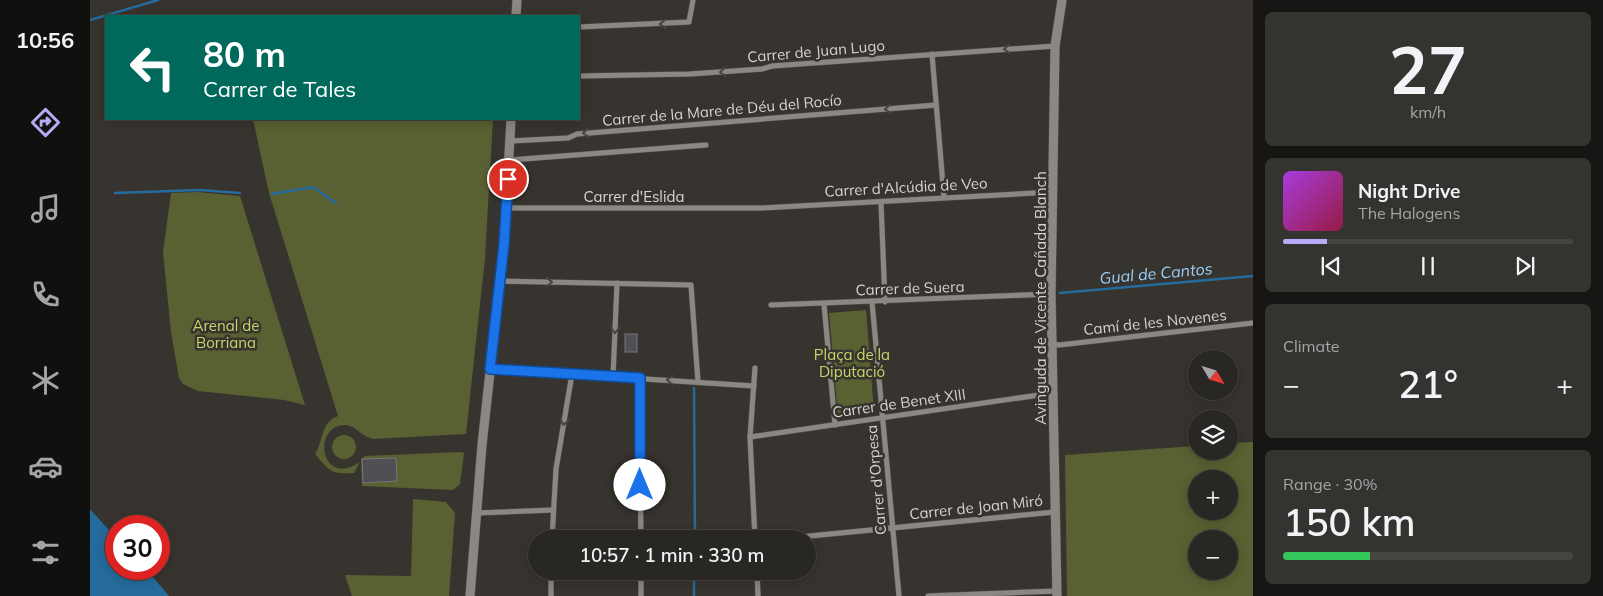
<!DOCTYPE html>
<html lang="en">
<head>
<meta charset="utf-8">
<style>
	body { margin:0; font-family:Mulish,sans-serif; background:#353330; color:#f1f3f6; height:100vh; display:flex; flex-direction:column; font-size:19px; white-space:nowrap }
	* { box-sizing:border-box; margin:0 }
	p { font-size:16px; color:#a5a5a6 }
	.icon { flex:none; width:28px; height:28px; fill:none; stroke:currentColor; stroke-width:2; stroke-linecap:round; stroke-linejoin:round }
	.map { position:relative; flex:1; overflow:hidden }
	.details { display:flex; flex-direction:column; gap:12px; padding:12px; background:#171513; width:350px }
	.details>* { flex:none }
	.top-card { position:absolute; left:15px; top:15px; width:475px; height:105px; border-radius:0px; box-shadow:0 2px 12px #0003,0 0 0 1px #454441; background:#00695c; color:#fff; overflow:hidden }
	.needle { width:32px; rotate:128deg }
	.controls { position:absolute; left:1098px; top:350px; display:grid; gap:10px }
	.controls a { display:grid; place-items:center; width:50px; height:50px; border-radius:50%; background:#292723; box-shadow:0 2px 12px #0003,0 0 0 1px #454441; font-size:25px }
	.speed { position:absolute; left:15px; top:515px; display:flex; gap:10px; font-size:25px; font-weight:700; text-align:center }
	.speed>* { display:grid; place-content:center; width:65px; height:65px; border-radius:50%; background:#292723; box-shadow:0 2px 12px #0003,0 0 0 1px #454441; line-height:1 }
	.speed .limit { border:8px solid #d22; background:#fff; color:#111 }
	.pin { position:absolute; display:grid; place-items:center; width:42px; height:42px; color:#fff; margin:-21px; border:2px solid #fff; border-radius:50%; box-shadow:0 1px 5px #0007 }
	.me { position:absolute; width:55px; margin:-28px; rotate:0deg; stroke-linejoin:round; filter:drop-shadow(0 0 4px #0008) }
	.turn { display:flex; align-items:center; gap:18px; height:105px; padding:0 15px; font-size:22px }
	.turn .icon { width:65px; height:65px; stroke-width:2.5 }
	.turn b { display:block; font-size:35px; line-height:42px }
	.big { font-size:38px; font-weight:600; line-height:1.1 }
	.details .tile { flex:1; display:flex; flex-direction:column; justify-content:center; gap:8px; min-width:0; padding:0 18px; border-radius:8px; background:#353330 }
	.details .dial { align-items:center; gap:0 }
	.dial b { font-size:65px; line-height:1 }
	.song { display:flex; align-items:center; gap:15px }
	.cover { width:60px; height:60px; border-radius:8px; background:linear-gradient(135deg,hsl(280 70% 55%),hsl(340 70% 35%)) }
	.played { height:5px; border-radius:2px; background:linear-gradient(90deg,#b7abf8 15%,#454441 15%) }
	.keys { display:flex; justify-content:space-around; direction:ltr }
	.heat { display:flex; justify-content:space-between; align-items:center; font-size:28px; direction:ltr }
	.charge { height:8px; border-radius:4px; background:linear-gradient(90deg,#34c759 30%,#454441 0) }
	.trip { position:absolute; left:438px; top:530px; width:288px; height:50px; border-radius:25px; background:#292723; box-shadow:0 2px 12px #0003,0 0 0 1px #454441; font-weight:600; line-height:50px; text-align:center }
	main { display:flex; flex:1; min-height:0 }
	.tabs { display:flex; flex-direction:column; width:90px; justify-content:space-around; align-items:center; background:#10100e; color:#a5a5a6 }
	.tabs .icon { width:35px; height:35px }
	.tabs .on { color:#b7abf8 }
	.tabs b { font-size:22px; color:#f1f3f6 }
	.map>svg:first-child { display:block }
	.green { fill:#596031; fill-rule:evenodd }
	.water { fill:#256b9c }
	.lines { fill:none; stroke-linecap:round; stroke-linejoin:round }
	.stream { stroke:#256b9c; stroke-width:2.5 }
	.building { fill:#4f4f54; stroke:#77767c }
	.minor-casing { stroke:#56524e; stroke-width:6 }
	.tertiary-casing { stroke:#56524e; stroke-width:10 }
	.minor { stroke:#8b8782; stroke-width:5 }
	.tertiary { stroke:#8b8782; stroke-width:9 }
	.oneway { stroke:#484540 }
	.route-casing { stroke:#114b97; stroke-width:12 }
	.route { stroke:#1a73e8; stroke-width:9 }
	.labels { text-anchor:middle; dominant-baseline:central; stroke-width:5; stroke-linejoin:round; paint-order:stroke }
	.street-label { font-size:15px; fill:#d5d3d0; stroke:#37342f }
	.park-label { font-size:15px; fill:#c6d66a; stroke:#37342f }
	.water-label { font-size:16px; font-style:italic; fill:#9acef8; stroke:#37342f }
</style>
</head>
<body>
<main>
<nav class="tabs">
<b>10:56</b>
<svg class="icon on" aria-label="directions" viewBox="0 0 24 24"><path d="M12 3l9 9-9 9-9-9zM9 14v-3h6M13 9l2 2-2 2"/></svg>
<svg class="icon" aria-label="music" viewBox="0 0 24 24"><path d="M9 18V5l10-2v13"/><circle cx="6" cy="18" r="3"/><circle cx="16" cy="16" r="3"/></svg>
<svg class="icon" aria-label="phone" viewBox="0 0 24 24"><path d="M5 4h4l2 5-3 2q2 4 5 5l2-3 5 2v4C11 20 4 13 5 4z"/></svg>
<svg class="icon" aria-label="climate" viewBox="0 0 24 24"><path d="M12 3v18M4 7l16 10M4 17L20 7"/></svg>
<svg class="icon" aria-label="car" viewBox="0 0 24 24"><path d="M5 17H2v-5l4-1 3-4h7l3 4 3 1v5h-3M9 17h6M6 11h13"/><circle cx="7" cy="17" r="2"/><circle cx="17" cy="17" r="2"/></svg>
<svg class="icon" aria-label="filters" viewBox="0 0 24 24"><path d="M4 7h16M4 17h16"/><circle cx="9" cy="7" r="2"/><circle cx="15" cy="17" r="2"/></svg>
</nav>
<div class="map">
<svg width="1163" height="596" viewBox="0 0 1163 596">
	<rect width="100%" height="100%" fill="#37342f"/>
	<g class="green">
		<path d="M163,119H403L395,258L376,434L283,439C272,437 266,426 256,425C221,424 230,489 270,462L264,473C241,475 239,470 225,454C234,440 230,423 248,416L179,193Z"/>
		<path d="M107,192L150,196L215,405L194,400L108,391L93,384L89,378L81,332L73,252L81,193Z"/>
		<path d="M776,310L784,412L748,416L739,313Z"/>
		<circle cx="254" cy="447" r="12"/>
		<path d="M1163,442V596H977L975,455L1106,446V451H1139V443ZM1106,479H1139V511H1106ZM1106,539H1139V571H1106Z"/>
		<path d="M371,452L374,453L370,484L363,490L272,486L271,459L275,456Z"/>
		<path d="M323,499L356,502L365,513L359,596H262L255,575L321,576Z"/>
	</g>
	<path class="water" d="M0,509L26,538V569H56L79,596H0Z"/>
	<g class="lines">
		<g class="stream">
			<path d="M0,20L68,0"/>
			<path d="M25,193L109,190L150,193"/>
			<path d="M182,194L223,187L246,203"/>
			<path d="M970,293L1163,276"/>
			<path d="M604,388L605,539"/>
			<path d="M604,596V571"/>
		</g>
	</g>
	<g class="building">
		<rect x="535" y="334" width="12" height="18"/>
		<path d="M306,458L307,481L273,483L272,459Z"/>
	</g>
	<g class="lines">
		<g class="minor-casing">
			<g id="minor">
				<path d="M489,27L599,22L603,0"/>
				<path d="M842,54L854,197"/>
				<path d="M489,76L600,74L672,69L682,66L965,46"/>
				<path d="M420,141L478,138L487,134L846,105"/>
				<path d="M420,160L616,145"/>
				<path d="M791,202L795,302"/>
				<path d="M416,208H671L963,192"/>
				<path d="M410,281L601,285L608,382"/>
				<path d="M782,302L809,596"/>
				<path d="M734,304L745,425"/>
				<path d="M681,305L961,294"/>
				<path d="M962,344L969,345L1163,323"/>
				<path d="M665,368L660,437L665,539"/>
				<path d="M400,369L664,386"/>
				<path d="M523,377L527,283"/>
				<path d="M549,378L551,539"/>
				<path d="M660,437L963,393"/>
				<path d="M386,513L463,510"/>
				<path d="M462,539L466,469L482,374"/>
				<path d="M689,539L965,512"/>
				<path d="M551,571V596"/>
				<path d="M667,571L668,596"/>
				<path d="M461,596V571"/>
				<path d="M838,596L967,591"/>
			</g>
		</g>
		<g class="tertiary-casing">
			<g id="tertiary">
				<path d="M426,16L427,0"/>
				<path d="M380,596L392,445L414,245L421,119"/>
				<path d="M967,596L961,294L965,46L972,0"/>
			</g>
		</g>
		<use href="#minor" class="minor"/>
		<use href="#tertiary" class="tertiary"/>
	</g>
	<defs><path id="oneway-chevron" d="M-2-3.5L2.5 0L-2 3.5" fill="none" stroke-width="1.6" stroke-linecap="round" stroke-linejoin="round" transform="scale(1.25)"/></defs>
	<g class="oneway">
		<use href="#oneway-chevron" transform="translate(573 24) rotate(178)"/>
		<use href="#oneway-chevron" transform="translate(917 49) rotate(176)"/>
		<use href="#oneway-chevron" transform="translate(633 72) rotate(176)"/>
		<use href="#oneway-chevron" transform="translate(798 109) rotate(175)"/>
		<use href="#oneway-chevron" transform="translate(496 133) rotate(175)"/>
		<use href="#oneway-chevron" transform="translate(459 282) rotate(1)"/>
		<use href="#oneway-chevron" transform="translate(525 330) rotate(92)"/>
		<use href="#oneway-chevron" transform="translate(580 380) rotate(-176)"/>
		<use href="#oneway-chevron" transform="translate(474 422) rotate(100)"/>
	</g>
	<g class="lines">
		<g class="route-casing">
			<path id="route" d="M418,179L414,244L400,369L550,378V485"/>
		</g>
		<use href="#route" class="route"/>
	</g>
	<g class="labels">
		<g class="street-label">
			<text transform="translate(726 51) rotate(-5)">Carrer de Juan Lugo</text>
			<text transform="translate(632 110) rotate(-5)">Carrer de la Mare de Déu del Rocío</text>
			<text transform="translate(816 187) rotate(-3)">Carrer d'Alcúdia de Veo</text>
			<text x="544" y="196">Carrer d'Eslida</text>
			<text transform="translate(820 288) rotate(-2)">Carrer de Suera</text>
			<text transform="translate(950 298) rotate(-90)">Avinguda de Vicente Cañada Blanch</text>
			<text transform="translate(1065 322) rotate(-6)">Camí de les Novenes</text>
			<text transform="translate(809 403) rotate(-8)">Carrer de Benet XIII</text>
			<text transform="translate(786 480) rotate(-95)">Carrer d'Orpesa</text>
			<text transform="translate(886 507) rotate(-6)">Carrer de Joan Miró</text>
		</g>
		<g class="park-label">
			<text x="136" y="325">Arenal de<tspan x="136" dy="17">Borriana</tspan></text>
			<text x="762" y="354">Plaça de la<tspan x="762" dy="17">Diputació</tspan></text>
		</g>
		<g class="water-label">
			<text transform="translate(1066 273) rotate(-5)">Gual de Cantos</text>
		</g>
	</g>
</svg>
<div class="controls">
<a><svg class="needle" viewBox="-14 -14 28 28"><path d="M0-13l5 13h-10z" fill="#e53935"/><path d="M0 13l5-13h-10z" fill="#a5a5a6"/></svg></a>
<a><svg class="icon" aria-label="layers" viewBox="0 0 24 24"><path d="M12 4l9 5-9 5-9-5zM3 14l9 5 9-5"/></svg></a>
<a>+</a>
<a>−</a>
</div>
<div class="speed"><div class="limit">30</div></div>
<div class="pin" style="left:418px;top:179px;background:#d93025"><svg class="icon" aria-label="arrive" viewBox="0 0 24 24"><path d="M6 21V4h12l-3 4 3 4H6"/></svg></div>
<svg class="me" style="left:550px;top:485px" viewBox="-20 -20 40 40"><circle r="19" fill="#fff"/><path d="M0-13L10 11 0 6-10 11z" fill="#1a73e8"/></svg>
<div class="trip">10:57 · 1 min · 330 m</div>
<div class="top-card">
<div class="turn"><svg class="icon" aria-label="left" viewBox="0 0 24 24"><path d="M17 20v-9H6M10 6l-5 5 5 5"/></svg><div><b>80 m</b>Carrer de Tales</div></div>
</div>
</div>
<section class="details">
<div class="tile dial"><b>27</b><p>km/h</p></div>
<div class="tile">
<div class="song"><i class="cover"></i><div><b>Night Drive</b><p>The Halogens</p></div></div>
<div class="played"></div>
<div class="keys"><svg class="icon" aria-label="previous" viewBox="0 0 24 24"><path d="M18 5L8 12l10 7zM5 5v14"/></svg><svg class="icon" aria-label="pause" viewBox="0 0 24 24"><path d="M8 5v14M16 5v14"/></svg><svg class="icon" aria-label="next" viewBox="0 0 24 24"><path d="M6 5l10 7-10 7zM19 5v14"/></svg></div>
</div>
<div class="tile"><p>Climate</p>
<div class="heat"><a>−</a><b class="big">21°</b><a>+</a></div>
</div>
<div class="tile"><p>Range · 30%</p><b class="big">150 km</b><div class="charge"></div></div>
</section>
</main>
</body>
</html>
